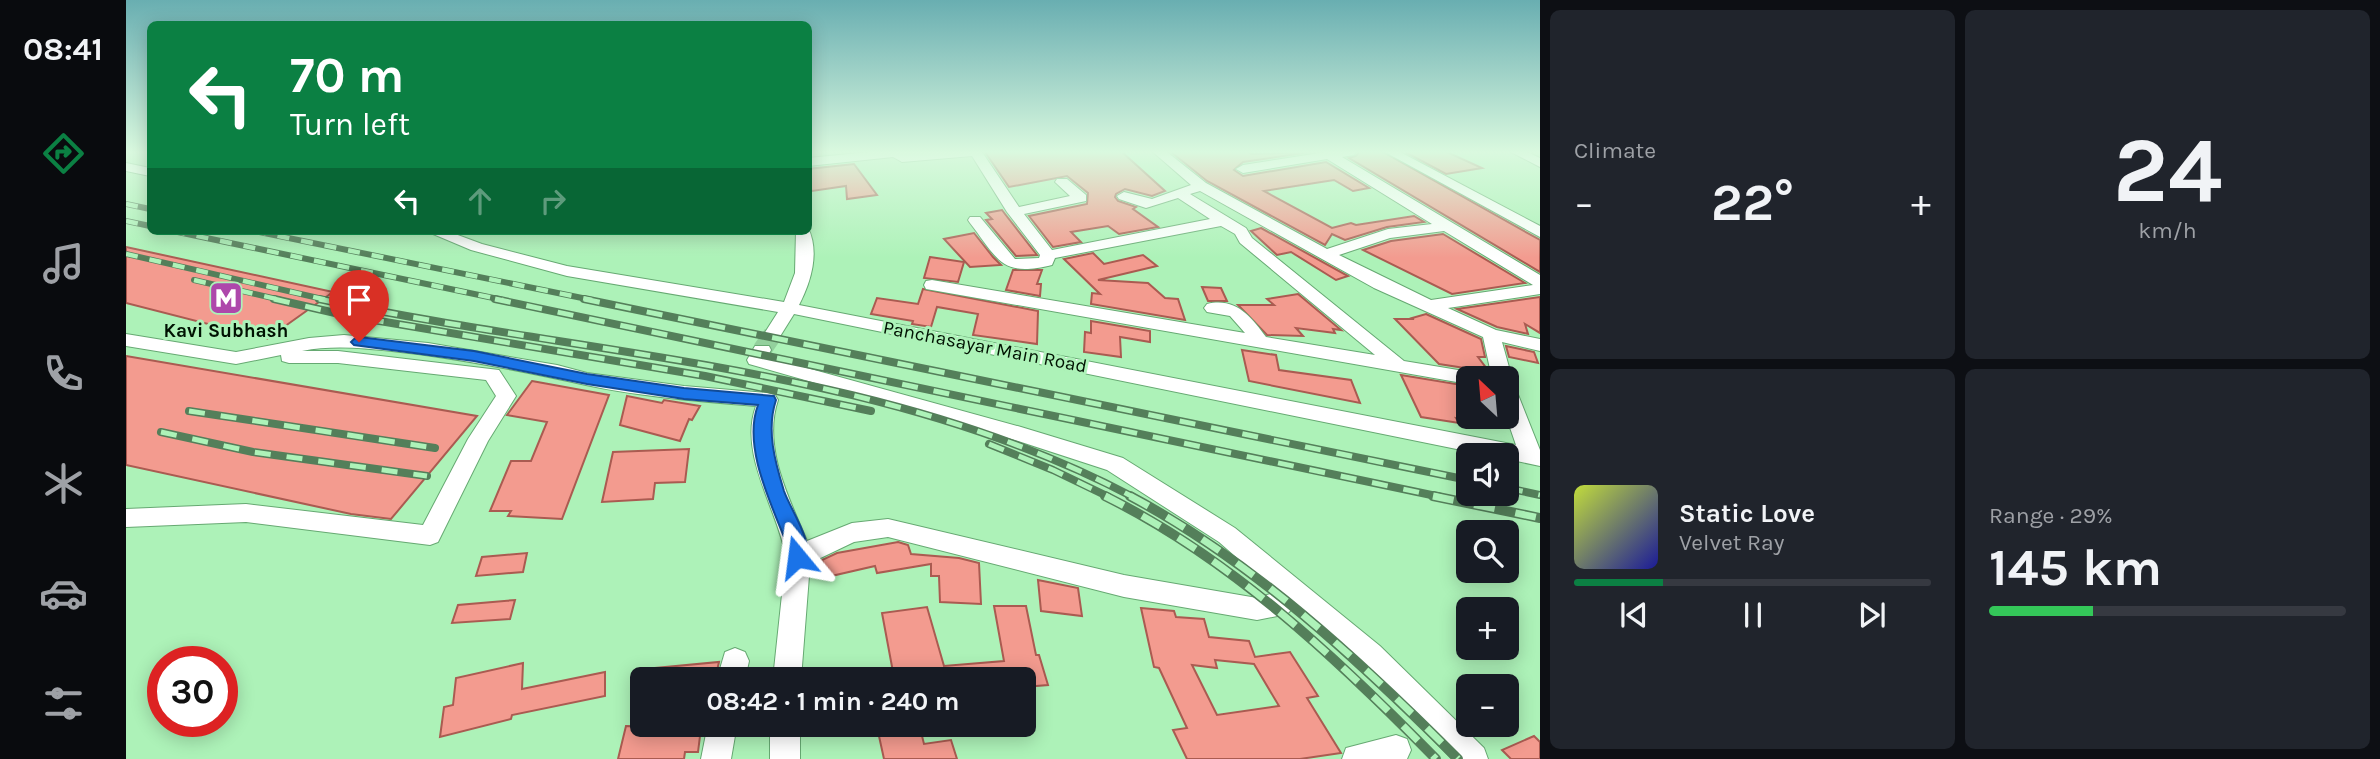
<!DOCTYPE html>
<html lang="en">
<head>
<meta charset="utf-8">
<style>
	body { margin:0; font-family:Karla,sans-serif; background:#20242c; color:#f1f3f6; height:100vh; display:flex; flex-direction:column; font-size:26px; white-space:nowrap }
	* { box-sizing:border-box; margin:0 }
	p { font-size:23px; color:#9ea1a6 }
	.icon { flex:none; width:38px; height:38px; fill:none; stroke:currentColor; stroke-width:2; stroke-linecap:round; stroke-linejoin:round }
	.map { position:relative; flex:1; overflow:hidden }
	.panel { display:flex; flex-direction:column; gap:10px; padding:10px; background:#0d0f14; width:840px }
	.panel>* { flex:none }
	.guide { position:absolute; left:21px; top:21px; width:665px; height:214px; border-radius:10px; box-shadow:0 4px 18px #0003; background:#0b8043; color:#fff; overflow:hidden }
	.needle { width:46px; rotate:334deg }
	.buttons { position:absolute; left:1330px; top:366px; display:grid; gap:14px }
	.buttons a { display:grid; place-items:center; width:63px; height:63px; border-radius:10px; background:#171b24; box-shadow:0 4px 18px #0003; font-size:35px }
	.speed { position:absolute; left:21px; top:646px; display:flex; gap:14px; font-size:35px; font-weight:700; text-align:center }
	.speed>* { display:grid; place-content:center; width:91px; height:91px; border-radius:50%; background:#171b24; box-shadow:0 4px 18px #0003; line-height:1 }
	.speed .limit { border:10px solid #d22; background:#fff; color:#111 }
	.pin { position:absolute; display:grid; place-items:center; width:60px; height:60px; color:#fff; margin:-72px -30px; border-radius:50% 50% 50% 0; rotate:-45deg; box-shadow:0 0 7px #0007 }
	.pin .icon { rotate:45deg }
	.me { position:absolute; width:77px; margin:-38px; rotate:344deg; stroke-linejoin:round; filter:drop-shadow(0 0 5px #0008) }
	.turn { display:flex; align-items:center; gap:24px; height:147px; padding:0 28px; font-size:32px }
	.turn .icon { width:91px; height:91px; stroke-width:2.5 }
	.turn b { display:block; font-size:49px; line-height:60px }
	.lanes { display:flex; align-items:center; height:66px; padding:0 28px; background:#0003; justify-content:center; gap:35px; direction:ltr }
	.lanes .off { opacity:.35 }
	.big { font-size:52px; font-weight:700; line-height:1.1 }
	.panel .widget { flex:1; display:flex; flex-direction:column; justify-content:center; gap:10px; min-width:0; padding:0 24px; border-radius:10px; background:#20242c }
	.panel .dial { align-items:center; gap:0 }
	.dial b { font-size:91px; line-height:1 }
	.song { display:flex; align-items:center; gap:21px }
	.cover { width:84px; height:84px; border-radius:10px; background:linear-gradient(135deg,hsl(70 70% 55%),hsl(240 70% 35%)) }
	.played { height:7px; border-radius:4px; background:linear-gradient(90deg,#0b8043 25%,#363941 25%) }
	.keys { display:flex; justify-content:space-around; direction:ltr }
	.heat { display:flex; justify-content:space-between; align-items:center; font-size:38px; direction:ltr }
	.charge { height:10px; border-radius:5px; background:linear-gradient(90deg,#34c759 29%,#363941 0) }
	.panel .tiles { flex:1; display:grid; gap:10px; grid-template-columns:repeat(2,1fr) }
	.trip { position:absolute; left:504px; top:667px; width:406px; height:70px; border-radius:10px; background:#171b24; box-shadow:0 4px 18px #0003; font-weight:700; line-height:70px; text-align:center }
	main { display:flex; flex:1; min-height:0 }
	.tabs { display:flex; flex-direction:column; width:126px; justify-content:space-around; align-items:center; background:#090b0e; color:#9ea1a6 }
	.tabs .icon { width:49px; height:49px }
	.tabs .on { color:#0b8043 }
	.tabs b { font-size:32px; color:#f1f3f6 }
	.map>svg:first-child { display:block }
	.building { fill:#f39b8f; stroke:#aa5b51; stroke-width:2; fill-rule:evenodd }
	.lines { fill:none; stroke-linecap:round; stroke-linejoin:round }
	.minor-tunnel { stroke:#93d09d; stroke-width:19; stroke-dasharray:19 10; stroke-linecap:butt }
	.minor-casing { stroke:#66a972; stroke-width:2 }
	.minor { fill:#fff; fill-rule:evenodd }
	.rail-far2-casing { stroke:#547f5a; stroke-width:6 }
	.rail-far1-casing { stroke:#547f5a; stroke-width:8 }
	.rail-casing { stroke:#547f5a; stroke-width:10 }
	.rail-far2 { stroke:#adf2b8; stroke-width:4.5; stroke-dasharray:12; stroke-linecap:butt }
	.rail-far1 { stroke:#adf2b8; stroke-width:5; stroke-dasharray:16; stroke-linecap:butt }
	.rail { stroke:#adf2b8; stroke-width:7; stroke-dasharray:21; stroke-linecap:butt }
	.route { fill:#1a73e8; stroke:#114b97; stroke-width:2 }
	.labels { text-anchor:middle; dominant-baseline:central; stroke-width:6; stroke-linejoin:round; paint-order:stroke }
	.poi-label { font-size:19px; font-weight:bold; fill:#001202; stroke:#adf2b8 }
	.street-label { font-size:19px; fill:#001202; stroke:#adf2b8 }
</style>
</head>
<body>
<main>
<nav class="tabs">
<b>08:41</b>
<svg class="icon on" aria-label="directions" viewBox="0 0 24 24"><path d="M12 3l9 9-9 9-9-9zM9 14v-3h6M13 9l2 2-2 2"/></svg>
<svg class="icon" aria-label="music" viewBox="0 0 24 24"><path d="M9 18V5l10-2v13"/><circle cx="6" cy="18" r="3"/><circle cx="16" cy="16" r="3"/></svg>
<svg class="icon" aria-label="phone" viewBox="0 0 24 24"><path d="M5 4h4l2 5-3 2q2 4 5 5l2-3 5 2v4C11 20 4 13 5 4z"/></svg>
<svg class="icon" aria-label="climate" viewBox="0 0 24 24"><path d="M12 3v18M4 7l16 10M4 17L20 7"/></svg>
<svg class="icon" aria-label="car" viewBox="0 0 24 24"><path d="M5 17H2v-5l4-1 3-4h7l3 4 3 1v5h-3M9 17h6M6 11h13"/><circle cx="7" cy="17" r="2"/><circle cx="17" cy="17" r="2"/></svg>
<svg class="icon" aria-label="filters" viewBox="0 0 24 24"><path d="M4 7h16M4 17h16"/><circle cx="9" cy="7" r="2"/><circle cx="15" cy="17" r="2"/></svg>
</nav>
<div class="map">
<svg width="1414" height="759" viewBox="0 0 1414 759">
	<rect width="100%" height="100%" fill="#adf2b8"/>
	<g class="building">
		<path d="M859,152H996L1039,191L1026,196L999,189L990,194L989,197L992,201L1010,207L1007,209L1032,227L993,234L982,226L945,232L955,242L927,247L903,216L961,204L962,193L941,176L883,187Z"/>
		<path d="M1045,152H1122L1126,154L1184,152L1117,162L1108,170L1117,176L1200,162L1243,188L1227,191L1208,180L1138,191L1206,228L1225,223L1230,225L1288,216L1298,222L1261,227L1219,240L1206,234L1199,245L1081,181Z"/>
		<path d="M1233,152H1257L1414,240V272L1223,158L1230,156Z"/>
		<path d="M1279,152H1321L1356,168L1320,174Z"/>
		<path d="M728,164L751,195L721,199L720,186L686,191L682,185V169Z"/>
		<path d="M876,210L879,214L911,255L890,256L860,220L866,219L860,213Z"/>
		<path d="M1135,228L1222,276L1210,280L1165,252L1151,255L1125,231Z"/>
		<path d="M848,233L867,257L875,265L844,267L818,239Z"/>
		<path d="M1317,234L1399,283L1326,294L1237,250L1265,241Z"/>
		<path d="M0,247L207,292L141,339L0,303Z"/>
		<path d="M967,253L978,264L1017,255L1031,266L972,280L1022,283L1039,298L1052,299L1059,320L965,304L966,293L974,294L938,259Z"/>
		<path d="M804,257L838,262L832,282L798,278Z"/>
		<path d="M887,270H916L911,284H915L914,296L880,290Z"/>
		<path d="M1076,287L1095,288L1101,301H1082Z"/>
		<path d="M797,289L912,311L911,344L847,335L852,314L811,307L805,327L786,324L787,321L745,314L751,298L792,304Z"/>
		<path d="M1172,294L1215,330L1207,329L1209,333L1170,328L1177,336L1141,335L1112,305H1148L1141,299Z"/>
		<path d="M1414,297V333L1399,324L1402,334L1371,327L1331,309Z"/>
		<path d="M1300,314L1355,339L1359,357H1352L1361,369L1363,377L1345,369L1313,364L1269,319H1288L1286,318Z"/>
		<path d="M965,321L1024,331V342L994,337L995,357L958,352L959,332L965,333Z"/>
		<path d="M1380,346L1408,352L1412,363L1383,357Z"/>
		<path d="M1116,350L1150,355L1153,370L1225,380L1234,403L1123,381Z"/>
		<path d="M0,356L351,416L265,519L225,514L0,465Z"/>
		<path d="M1275,375L1342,386V420L1330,418L1333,423L1295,417Z"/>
		<path d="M406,381L483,395L436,519L382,516L385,511H364L385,461H405L421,422L381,415Z"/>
		<path d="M501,396L536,403L538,400L574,406L566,420L563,419L554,441L494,425Z"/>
		<path d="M563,449L559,482L529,483L527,499L476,502L487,452Z"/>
		<path d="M772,542L782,545L785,554L833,558L853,563L855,604L814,602L813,576H805V564L751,573L749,566L701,577L696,560L711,553Z"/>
		<path d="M401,553L397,572L350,576L356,557Z"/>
		<path d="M912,580L952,588L956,616L915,611Z"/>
		<path d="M389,600L384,619L326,623L332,605Z"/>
		<path d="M868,606H900L910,655H913L922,685L898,687V679H773L772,671L767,672L756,613L801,607L818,666L878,661Z"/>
		<path d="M1015,608L1048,611L1050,617L1078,619L1083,637L1123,641L1129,657L1164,652L1192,696L1181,698L1215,753L1174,759H1061L1047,730L1061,728L1033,668L1028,667ZM1089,660L1128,664L1153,706L1091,715L1066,665L1091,668Z"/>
		<path d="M593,662L589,679H519V669Z"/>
		<path d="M397,663L396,689L479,672V696L386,715L385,719L314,737L318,707L327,705L330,678Z"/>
		<path d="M768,724H793L798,744L825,740L831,759H758L751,727Z"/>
		<path d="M500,726L575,728L572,752H559L558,759H492Z"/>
		<path d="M1408,736L1414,742V759H1385L1376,750Z"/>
	</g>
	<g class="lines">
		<path class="minor-tunnel" d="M636,350L647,334"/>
		<g class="minor-casing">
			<g id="minor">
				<path d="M744,152H856L893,207L944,196L929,182L931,179H941L960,195V201L898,214L926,250L1084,219L1052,198L1020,208L993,199L991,196L998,192L1026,199L1065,185L1027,152H1041L1080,183L1201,249L1262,229L1306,224L1201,159L1117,173L1110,169L1117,165L1200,152H1230L1228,155L1216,157L1414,275V294L1322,308L1370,330L1414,339V351L1376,342L1386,378L1381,383V378H1366L1357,337L1248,288L1074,191L1064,194L1120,228L1126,238L1278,361L1344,372L1351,374L1354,378H1342V384L800,289L798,285L800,281L806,280L1119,333L1104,316L1081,312L1078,308L1081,304C1110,297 1125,317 1140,337L1249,355L1114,243L1109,234L1095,226L929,258L926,265C875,278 872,259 844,223L842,220L844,217H854L889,259L913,258L914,255L881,212L846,156L776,162L767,157L682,166V158ZM1318,231L1407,285L1305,300L1213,255L1264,238Z"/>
				<path d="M1259,152H1274L1414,226V237Z"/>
				<path d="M1385,152H1401L1414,158V167Z"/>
				<path d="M0,163L24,168V176L0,171Z"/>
				<path d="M682,228C694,252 685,282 673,305L1390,445L1380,416L1381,385L1388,387L1391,392L1414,450V466L1381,459V455H1360L668,314L653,338L647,339L638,334L652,312L441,276L345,250L300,231H321L356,244L441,266L658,302L669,273L670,231H682Z"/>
				<path d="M0,334L110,352L183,338L218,335L302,343L431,365L461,373L558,386L642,393L649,395L652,400C636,447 663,498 681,541L726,523L762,519L998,575L1131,598L1148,593V590L1093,542L981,470L889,440L623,364L621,360L629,346H643L645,350L641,357L895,427L997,458L1109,528L1254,646L1358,748L1362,759H1326L1234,664L1168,607L1161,614L1131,620L998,597L762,537L728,542L684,563L675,679H647L660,557C652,510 612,454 630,406C574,401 516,397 460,385C396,371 332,358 266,351C235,348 206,345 176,351H212L373,370L390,396L362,441L312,542L304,545L120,522L0,527V509L120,504L297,525L342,439L370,396L360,380L212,363H163L156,361L155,355L110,364L0,346Z"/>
				<path d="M609,648L619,652L623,661L619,679H591L599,652Z"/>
				<path d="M582,724H611L605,759H575Z"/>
				<rect x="644" y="724" width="30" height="35"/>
				<path d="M1270,735L1281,739L1285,750L1281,759H1216L1220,748Z"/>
			</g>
		</g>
		<use href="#minor" class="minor"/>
		<g class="rail-far2-casing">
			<g id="rail-far2">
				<path d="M0,204L24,209"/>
				<path d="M0,221L24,226"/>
				<path d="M47,231L377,300"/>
				<path d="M128,231L466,300"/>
				<path d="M0,254L201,300"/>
				<path d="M68,280L155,300"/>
			</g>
		</g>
		<g class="rail-far1-casing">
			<g id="rail-far1">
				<path d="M148,299L218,315L579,376L745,411"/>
				<path d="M193,299C465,357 757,365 1007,497"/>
				<path d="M369,299L1315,497"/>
				<path d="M458,299L1342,480"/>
				<path d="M63,411L309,448"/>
				<path d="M35,432L127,452L301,476"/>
				<path d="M863,444L927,470L983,497"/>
				<path d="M1381,488L1414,495"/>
			</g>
		</g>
		<g class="rail-casing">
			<g id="rail">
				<path d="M979,496C1106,559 1212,659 1310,759"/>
				<path d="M1004,496C1128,562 1233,660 1332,759"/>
				<path d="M1307,496L1414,518"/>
			</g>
		</g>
		<use href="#rail-far2" class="rail-far2"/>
		<use href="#rail-far1" class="rail-far1"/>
		<use href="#rail" class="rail"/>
	</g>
	<linearGradient id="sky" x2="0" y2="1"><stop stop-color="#69aeb1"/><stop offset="0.59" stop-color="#daf9df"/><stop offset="1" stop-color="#daf9df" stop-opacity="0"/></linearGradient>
	<rect width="1414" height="258" fill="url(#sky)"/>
	<path class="route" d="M233,337L348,351L461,374L558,388L648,396L650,400C640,430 649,462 658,491C665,511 689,543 679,563L671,566L664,563C660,555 661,546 658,537C643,499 617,445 632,405L558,399L461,384L348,361L228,345L225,342L228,339Z"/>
	<defs>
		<g id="metro-square" transform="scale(1.75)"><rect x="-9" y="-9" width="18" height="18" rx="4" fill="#ae47ab" stroke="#adf2b8"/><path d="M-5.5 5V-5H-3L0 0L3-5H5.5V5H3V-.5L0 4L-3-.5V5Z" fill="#fff"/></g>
	</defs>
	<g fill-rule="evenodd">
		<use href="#metro-square" x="100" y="298"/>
	</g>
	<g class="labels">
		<g class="poi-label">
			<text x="100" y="331">Kavi Subhash</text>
		</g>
		<g class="street-label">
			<text transform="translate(859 347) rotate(11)">Panchasayar Main Road</text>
		</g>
	</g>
</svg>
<div class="buttons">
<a><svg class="needle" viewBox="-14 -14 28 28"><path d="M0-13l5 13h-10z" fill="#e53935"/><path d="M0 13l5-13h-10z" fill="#9ea1a6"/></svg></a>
<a><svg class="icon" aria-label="sound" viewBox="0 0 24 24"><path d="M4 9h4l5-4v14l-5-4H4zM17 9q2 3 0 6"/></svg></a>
<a><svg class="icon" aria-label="search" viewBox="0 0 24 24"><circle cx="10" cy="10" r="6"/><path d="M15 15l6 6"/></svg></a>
<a>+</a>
<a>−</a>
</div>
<div class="speed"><div class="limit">30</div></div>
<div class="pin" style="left:233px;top:342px;background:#d93025"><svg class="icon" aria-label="arrive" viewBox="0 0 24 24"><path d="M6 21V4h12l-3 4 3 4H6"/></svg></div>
<svg class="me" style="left:671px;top:557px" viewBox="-20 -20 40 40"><path d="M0-17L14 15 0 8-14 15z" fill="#1a73e8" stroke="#fff" stroke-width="4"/></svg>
<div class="trip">08:42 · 1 min · 240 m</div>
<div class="guide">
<div class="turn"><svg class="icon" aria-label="left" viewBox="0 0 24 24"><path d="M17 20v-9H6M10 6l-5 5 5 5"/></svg><div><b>70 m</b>Turn left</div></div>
<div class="lanes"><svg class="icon" aria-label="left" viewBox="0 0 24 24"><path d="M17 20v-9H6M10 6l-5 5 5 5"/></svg><svg class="icon off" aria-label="ahead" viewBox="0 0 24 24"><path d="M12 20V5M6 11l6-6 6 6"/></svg><svg class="icon off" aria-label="right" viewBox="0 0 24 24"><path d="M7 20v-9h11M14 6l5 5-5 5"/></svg></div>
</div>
</div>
<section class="panel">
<div class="tiles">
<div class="widget"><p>Climate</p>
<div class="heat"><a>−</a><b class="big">22°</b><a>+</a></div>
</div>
<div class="widget dial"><b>24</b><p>km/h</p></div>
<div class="widget">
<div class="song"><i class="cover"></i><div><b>Static Love</b><p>Velvet Ray</p></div></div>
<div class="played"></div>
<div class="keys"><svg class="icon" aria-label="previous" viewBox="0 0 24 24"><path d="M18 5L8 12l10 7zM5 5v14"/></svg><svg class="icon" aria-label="pause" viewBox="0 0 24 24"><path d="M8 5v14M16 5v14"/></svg><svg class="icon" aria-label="next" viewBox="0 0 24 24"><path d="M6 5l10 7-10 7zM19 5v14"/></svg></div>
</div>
<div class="widget"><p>Range · 29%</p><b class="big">145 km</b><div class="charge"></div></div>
</div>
</section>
</main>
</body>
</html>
